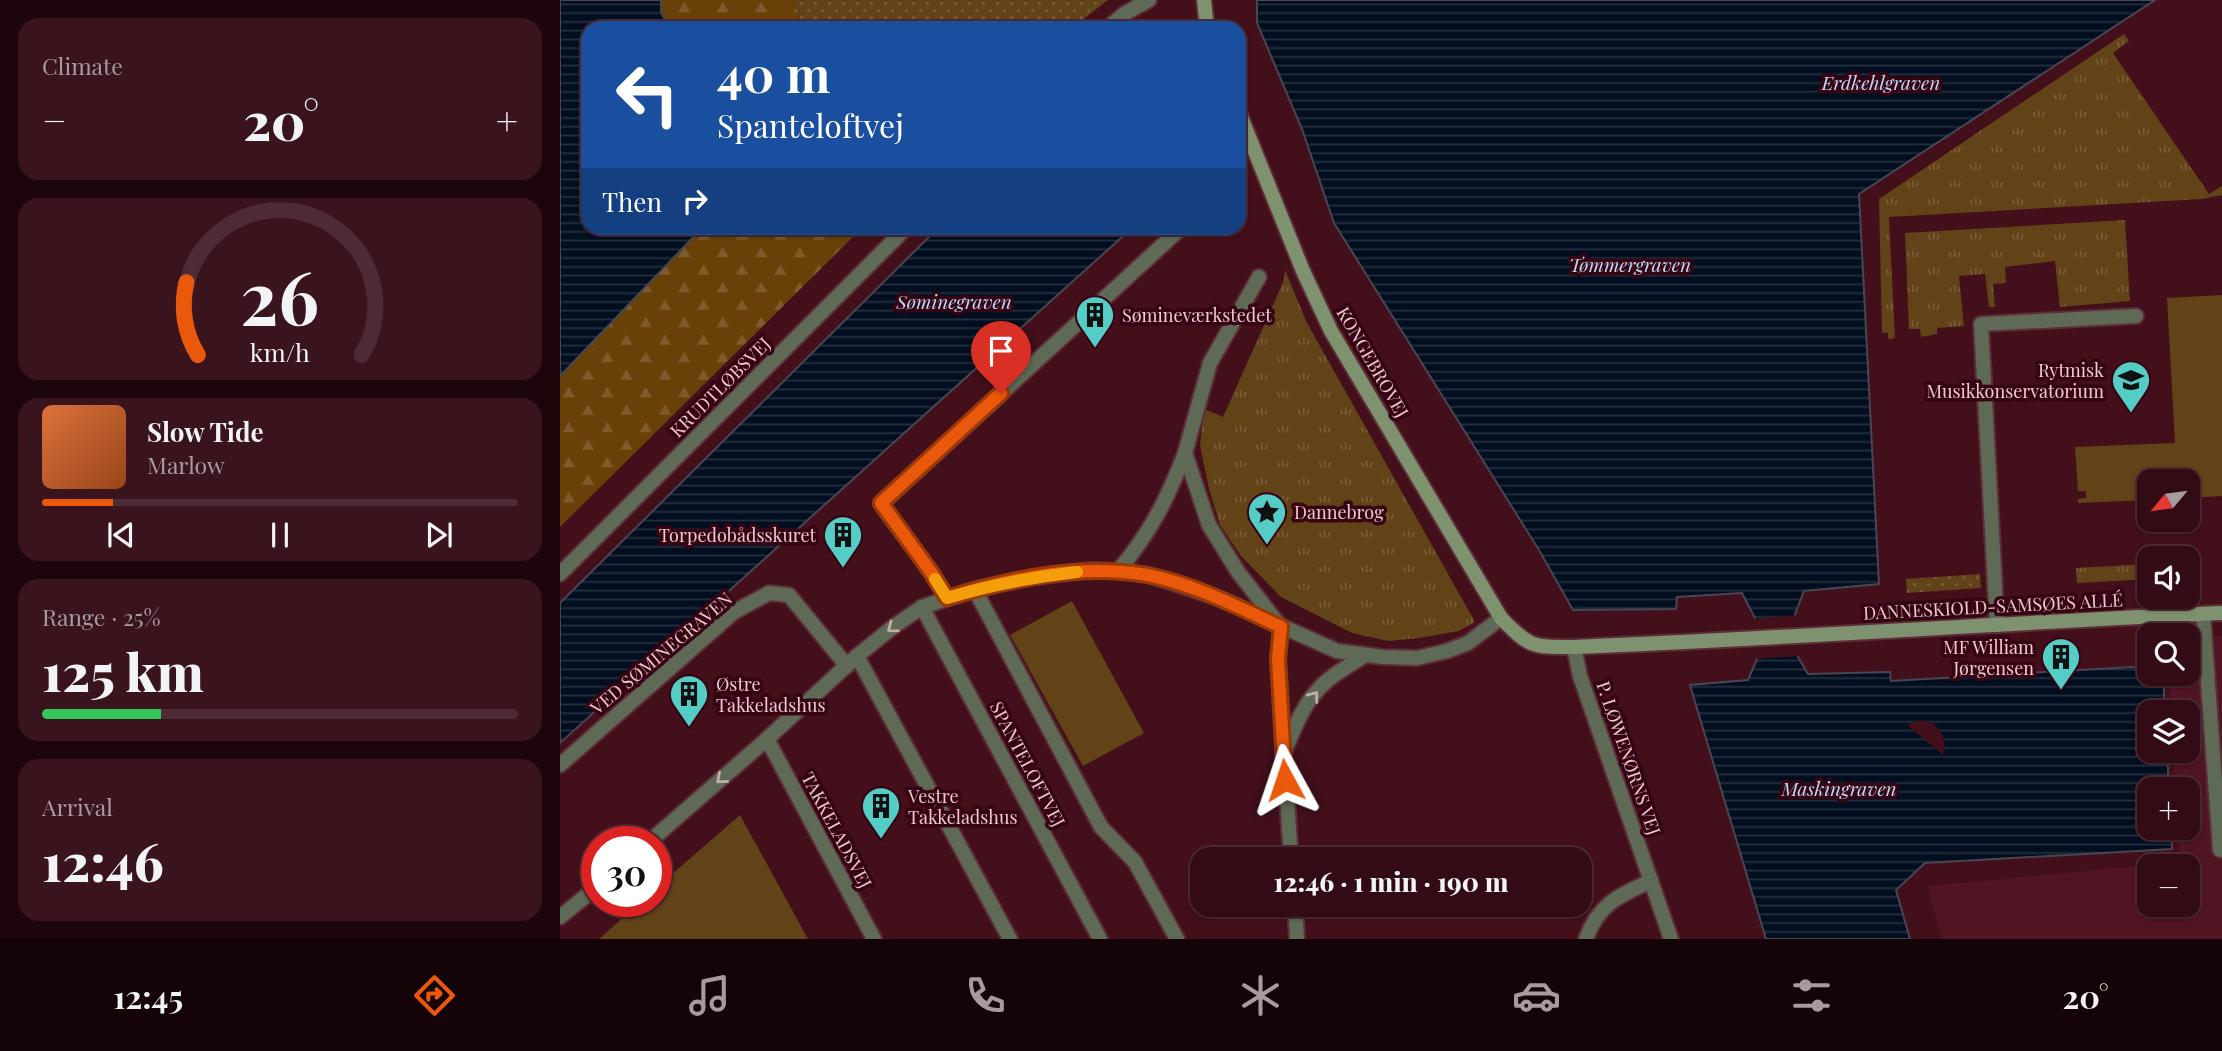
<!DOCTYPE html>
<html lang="en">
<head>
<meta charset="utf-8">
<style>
	body { margin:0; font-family:"Playfair Display",serif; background:#3a141d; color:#f1f3f6; height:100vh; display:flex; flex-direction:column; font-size:26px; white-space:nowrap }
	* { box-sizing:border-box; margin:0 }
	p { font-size:23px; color:#a89ba0 }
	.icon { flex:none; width:38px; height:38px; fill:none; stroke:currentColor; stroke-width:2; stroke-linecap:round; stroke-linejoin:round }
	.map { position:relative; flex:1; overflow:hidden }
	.side { display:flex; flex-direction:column; gap:18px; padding:18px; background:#1c060b; width:560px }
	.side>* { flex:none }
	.top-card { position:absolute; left:21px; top:21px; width:665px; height:214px; border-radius:21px; box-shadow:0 2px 5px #0004,0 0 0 2px #4d2b34; background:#1a4fa0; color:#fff; overflow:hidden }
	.needle { width:46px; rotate:241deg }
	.tools { position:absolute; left:1577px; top:469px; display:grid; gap:14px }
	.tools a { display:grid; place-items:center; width:63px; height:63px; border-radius:14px; background:#320b14; box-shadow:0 2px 5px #0004,0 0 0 2px #4d2b34; font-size:35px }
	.speed { position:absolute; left:21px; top:826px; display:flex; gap:14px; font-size:35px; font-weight:700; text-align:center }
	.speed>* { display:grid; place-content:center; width:91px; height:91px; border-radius:50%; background:#320b14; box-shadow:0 2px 5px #0004,0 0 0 2px #4d2b34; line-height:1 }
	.speed .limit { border:10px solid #d22; background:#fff; color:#111 }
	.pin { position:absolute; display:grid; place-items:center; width:60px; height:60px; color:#fff; margin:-72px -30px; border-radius:50% 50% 50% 0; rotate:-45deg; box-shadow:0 0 7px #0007 }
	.pin .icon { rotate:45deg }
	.me { position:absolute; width:77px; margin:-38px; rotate:355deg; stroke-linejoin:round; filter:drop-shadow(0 0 5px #0008) }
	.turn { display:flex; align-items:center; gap:24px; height:147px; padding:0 21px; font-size:32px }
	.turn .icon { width:91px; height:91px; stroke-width:2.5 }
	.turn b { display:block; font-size:49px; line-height:60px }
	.then { display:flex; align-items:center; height:66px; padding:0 21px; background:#0003; gap:14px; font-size:26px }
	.big { font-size:52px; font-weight:800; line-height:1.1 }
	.side .tile { flex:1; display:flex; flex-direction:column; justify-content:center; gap:10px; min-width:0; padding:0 24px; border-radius:21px; background:#3a141d }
	.side .dial { align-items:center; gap:0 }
	.dial svg { height:182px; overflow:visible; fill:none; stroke:#4d2b34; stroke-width:7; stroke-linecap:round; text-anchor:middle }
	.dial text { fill:#f1f3f6; stroke:none }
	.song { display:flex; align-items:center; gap:21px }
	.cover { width:84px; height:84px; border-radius:10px; background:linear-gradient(135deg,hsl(20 70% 55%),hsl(20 70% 35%)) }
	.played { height:7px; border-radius:4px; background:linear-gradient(90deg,#ea580c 15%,#4d2b34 15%) }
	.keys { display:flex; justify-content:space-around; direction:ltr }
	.heat { display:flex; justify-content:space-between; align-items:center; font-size:38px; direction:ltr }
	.charge { height:10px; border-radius:5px; background:linear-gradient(90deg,#34c759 25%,#4d2b34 0) }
	.trip { position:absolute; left:630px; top:847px; width:402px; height:70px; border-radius:21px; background:#320b14; box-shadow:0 2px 5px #0004,0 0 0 2px #4d2b34; font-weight:800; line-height:70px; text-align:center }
	.tab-bar { display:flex; height:112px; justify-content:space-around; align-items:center; background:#140408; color:#a89ba0 }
	.tab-bar .icon { width:49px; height:49px }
	.tab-bar .selected { color:#ea580c }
	.tab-bar b { font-size:32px; color:#f1f3f6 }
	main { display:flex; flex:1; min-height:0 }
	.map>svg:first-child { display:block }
	.built { fill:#501422; fill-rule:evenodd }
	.grass { fill:url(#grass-dots) }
	.forest { fill:url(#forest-firs) }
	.park { fill:url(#park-tufts) }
	.garden { fill:#624217 }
	.water { fill:url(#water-rules); stroke:#484653; stroke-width:2 }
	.pier { fill:#420f1b }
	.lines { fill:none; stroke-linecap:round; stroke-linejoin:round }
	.lane-casing { stroke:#5d2d37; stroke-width:18 }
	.street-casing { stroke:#5d2d37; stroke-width:18 }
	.secondary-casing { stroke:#5d2d37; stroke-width:18 }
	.lane { stroke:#5e6a55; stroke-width:14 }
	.street { stroke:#5e6a55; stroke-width:14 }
	.secondary { stroke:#7f926f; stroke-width:14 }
	.oneway { stroke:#c1ada9 }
	.route-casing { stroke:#983908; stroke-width:18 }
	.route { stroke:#ea580c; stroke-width:12 }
	.slow { stroke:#f59e0b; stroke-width:12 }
	.labels { text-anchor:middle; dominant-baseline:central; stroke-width:7; stroke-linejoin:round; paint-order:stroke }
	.poi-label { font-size:18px; fill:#eccacd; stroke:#360412; text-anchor:start }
	.street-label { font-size:18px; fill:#eccacd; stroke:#360412 }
	.water-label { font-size:19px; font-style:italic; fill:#bedbfb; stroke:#360412 }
</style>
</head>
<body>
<main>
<section class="side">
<div class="tile"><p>Climate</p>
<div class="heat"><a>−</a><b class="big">20°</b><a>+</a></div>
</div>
<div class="tile dial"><svg viewBox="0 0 100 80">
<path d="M14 69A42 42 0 1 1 86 69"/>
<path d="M14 69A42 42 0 0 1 9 37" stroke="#ea580c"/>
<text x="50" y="56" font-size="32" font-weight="700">26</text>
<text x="50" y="72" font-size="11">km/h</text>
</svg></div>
<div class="tile">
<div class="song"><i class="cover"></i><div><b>Slow Tide</b><p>Marlow</p></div></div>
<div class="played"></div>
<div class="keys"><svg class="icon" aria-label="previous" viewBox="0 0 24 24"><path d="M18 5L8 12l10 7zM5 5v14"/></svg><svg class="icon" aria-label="pause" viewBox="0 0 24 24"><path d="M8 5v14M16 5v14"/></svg><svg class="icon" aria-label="next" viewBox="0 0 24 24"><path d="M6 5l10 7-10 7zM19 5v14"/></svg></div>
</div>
<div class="tile"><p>Range · 25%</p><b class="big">125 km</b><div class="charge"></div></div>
<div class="tile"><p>Arrival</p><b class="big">12:46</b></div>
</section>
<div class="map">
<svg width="1662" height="939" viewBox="0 0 1662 939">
	<defs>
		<pattern id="grass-dots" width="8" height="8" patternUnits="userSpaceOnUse" patternTransform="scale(1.75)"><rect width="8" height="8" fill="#624217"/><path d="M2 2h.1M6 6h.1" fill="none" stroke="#795c38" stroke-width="1.8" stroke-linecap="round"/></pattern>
		<pattern id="forest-firs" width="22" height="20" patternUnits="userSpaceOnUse" patternTransform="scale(1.75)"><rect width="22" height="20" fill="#674108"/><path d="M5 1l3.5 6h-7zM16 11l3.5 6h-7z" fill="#7d5b2b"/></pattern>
		<pattern id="park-tufts" width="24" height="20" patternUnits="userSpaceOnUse" patternTransform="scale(1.75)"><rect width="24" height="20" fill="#624217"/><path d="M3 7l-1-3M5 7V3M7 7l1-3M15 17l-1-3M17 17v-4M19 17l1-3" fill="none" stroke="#795c38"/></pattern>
		<pattern id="water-rules" width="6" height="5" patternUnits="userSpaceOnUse" patternTransform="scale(1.75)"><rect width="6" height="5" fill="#010e1f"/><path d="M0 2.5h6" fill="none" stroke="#26303e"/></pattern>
	</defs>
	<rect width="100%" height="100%" fill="#420f1b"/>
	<path class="built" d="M1662,636V939H1382L1367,886L1621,862L1618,828H1628V789H1616L1613,751H1628V712H1611L1608,674H1628V638ZM1589,866H1628V905H1589Z"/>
	<g class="grass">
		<path d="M234,0H548L512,28H243Z"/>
		<path d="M1420,574L1421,588L1347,593L1346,579Z"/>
	</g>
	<g class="forest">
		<path d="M101,0H234L243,28H109L101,12Z"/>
		<path d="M142,228H302L0,527V376Z"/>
	</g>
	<g class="park">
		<path d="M1564,34L1569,41L1553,53L1649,194L1662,186V195L1642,199L1329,217L1335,338L1328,339V333H1322L1319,199Z"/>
		<path d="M1565,220L1570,301L1500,307L1495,261L1445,267L1446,283L1433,284L1435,307H1429L1425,274L1399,276L1404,326L1377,328V334L1361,337L1360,329H1349L1345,233Z"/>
		<path d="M725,270L747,323L915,622L899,631L859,638L828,641L792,633L721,597L681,556L660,525L649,489L640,445L644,409L663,417L723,283Z"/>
		<path d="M1589,564V579L1517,583L1516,568Z"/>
	</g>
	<g class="garden">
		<path d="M1662,295V496L1628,498V481H1589V500L1518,503V499L1526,498V491H1518L1515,447L1615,443L1607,298Z"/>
		<path d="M512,601L584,733L523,766L450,635Z"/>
		<path d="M180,815L248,939H39L82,901H96V888Z"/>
	</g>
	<g class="water">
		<path d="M0,0H101V12L109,28H28V228H142L0,376Z"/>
		<path d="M697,0H1595L1299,194L1319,584L1244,591L1235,614L1238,657L1248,674L1330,672L1331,681L1589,666V674H1603L1605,712H1589V751H1607L1609,789H1589V828H1611L1612,849L1365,863L1336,890L1350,939H1206L1130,685L1188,680L1197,659L1195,618L1182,593L1117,597L1116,609L1013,610L979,550L774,223L742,129L697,23Z"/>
		<path d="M378,228H572L0,743V603Z"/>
	</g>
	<g class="pier">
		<path d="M1239,615L1241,656L1194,659L1191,619Z"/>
		<path d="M1359,720L1372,723L1381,731L1385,745L1383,755L1347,725Z"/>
	</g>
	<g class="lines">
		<g class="lane-casing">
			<g id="lane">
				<path d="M625,453L650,363L699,277"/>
				<path d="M415,590L541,827L575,862L617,939"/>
				<path d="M387,598L371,572L321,504L621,228"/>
				<path d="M362,607L540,939"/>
				<path d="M1643,614L1660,850"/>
				<path d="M1014,647L1020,676L1091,881C1060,895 1038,904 1026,939"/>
				<path d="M297,656L450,939"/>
				<path d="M723,754C733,733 741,708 757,691C769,676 789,666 805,655"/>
				<path d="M0,765L174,612L209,593L229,595L287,666"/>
			</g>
		</g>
		<g class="street-casing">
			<g id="street">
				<path d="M548,28L564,14L589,0"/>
				<path d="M625,453L649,525L678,572L717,622"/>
				<path d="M558,571C590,533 607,500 625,453"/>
				<path d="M0,574L346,228"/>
				<path d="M1437,625L1421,324L1576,316"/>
				<path d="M721,627L718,659L731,859"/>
				<path d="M207,739L314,939"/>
				<path d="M89,842L207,739L297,656L333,627L362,607L420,588L476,577L531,570L558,571L589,575L661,599L777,651L823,657L857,658L887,651L908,643L941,618"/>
				<path d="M1091,881L1111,939"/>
				<path d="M735,905L737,939"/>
				<path d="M0,917L37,887"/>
			</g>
		</g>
		<g class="secondary-casing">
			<g id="secondary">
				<path d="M644,0L647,28"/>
				<path d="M679,112L743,271L771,331L941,618C970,648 973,647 1014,647C1230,638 1446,623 1662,613"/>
			</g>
		</g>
		<use href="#lane" class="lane"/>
		<use href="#street" class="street"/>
		<use href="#secondary" class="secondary"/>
	</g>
	<defs><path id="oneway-chevron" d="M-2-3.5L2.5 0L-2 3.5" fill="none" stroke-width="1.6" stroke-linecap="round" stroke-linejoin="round" transform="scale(1.75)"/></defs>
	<g class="oneway">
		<use href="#oneway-chevron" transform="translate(332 628) rotate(143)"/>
		<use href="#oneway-chevron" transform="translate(754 696) rotate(-53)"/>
		<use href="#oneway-chevron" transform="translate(161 779) rotate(139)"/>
	</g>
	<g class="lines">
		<g class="route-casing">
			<path id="route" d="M441,393L321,503L371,572L387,598C450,579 520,563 587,575C634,584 678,607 721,627L718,659L725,780"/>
		</g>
		<use href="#route" class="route"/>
		<path class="slow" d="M375,579L387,598C430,585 473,577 517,572"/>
	</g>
	<defs>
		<g id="building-pin" transform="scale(2.0125)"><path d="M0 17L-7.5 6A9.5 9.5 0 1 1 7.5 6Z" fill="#54cdc7" stroke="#360412"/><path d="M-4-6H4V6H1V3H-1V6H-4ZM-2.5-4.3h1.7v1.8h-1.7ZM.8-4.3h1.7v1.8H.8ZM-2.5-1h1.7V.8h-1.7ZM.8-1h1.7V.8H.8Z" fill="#111"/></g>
		<g id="university-pin" transform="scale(2.0125)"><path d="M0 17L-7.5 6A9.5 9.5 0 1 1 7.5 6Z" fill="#54cdc7" stroke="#360412"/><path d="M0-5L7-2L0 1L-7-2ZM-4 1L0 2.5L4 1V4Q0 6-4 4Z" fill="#111"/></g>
		<g id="sight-pin" transform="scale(2.0125)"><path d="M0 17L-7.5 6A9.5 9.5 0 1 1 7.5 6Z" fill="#54cdc7" stroke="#360412"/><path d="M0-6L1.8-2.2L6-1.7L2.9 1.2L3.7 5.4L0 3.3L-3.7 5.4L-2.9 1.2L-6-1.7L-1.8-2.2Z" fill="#111"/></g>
	</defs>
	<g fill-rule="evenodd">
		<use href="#building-pin" x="535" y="315"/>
		<use href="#university-pin" x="1571" y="380"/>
		<use href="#sight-pin" x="707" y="512"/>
		<use href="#building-pin" x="283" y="535"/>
		<use href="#building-pin" x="1501" y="657"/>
		<use href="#building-pin" x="129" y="694"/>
		<use href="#building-pin" x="321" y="806"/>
	</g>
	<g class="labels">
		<g class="poi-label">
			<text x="562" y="315">Sømineværkstedet</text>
			<text x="1544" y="370" text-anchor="end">Rytmisk<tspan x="1544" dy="21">Musikkonservatorium</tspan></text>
			<text x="734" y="512">Dannebrog</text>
			<text x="256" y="535" text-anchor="end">Torpedobådsskuret</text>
			<text x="1474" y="647" text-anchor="end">MF William<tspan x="1474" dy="21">Jørgensen</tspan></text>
			<text x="156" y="684">Østre<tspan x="156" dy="21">Takkeladshus</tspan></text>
			<text x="348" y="796">Vestre<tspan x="348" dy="21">Takkeladshus</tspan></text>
		</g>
		<g class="street-label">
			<text transform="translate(813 362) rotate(60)">KONGEBROVEJ</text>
			<text transform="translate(160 387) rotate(-45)">KRUDTLØBSVEJ</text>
			<text transform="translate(1433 606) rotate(-3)">DANNESKIOLD-SAMSØES ALLÉ</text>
			<text transform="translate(101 653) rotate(-40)">VED SØMINEGRAVEN</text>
			<text transform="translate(1069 758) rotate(71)">P. LØWENØRNS VEJ</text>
			<text transform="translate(468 764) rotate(62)">SPANTELOFTVEJ</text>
			<text transform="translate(277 830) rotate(62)">TAKKELADSVEJ</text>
		</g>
		<g class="water-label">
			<text x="1321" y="82">Erdkehlgraven</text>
			<text x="1070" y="264">Tømmergraven</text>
			<text x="394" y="301">Søminegraven</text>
			<text x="1279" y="788">Maskingraven</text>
		</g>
	</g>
</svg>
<div class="tools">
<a><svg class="needle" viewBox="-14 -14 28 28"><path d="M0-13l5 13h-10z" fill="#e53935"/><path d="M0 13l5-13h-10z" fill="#a89ba0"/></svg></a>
<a><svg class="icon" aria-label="sound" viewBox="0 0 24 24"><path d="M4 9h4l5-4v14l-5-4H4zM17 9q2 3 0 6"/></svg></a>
<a><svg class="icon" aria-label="search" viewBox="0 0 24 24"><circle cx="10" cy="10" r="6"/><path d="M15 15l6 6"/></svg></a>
<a><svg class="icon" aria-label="layers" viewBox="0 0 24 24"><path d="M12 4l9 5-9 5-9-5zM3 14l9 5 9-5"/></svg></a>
<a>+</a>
<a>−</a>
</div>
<div class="speed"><div class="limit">30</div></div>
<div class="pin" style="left:441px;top:393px;background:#d93025"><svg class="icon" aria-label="arrive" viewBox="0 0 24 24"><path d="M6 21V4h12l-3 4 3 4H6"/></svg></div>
<svg class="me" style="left:725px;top:780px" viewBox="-20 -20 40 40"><path d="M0-17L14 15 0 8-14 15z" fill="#ea580c" stroke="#fff" stroke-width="4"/></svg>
<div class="trip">12:46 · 1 min · 190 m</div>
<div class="top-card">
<div class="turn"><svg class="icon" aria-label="left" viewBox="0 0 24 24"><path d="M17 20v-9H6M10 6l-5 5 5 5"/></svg><div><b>40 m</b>Spanteloftvej</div></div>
<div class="then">Then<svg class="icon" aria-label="right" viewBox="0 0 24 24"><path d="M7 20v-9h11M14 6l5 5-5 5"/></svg></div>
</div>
</div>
</main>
<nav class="tab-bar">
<b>12:45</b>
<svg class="icon selected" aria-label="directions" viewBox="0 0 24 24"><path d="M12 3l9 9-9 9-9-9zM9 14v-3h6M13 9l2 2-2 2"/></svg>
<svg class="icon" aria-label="music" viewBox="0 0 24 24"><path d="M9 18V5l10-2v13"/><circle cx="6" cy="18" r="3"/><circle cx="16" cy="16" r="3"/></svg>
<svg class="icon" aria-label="phone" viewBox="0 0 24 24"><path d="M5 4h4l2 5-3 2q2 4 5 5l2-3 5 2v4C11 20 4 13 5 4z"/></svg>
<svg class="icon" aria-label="climate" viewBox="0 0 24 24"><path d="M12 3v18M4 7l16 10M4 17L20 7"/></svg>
<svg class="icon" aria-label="car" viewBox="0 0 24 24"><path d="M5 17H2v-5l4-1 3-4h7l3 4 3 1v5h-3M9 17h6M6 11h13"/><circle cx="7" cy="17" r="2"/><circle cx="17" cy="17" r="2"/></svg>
<svg class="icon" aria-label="filters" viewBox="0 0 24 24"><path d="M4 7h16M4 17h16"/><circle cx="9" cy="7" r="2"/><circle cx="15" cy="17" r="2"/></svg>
<b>20°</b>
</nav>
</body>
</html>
